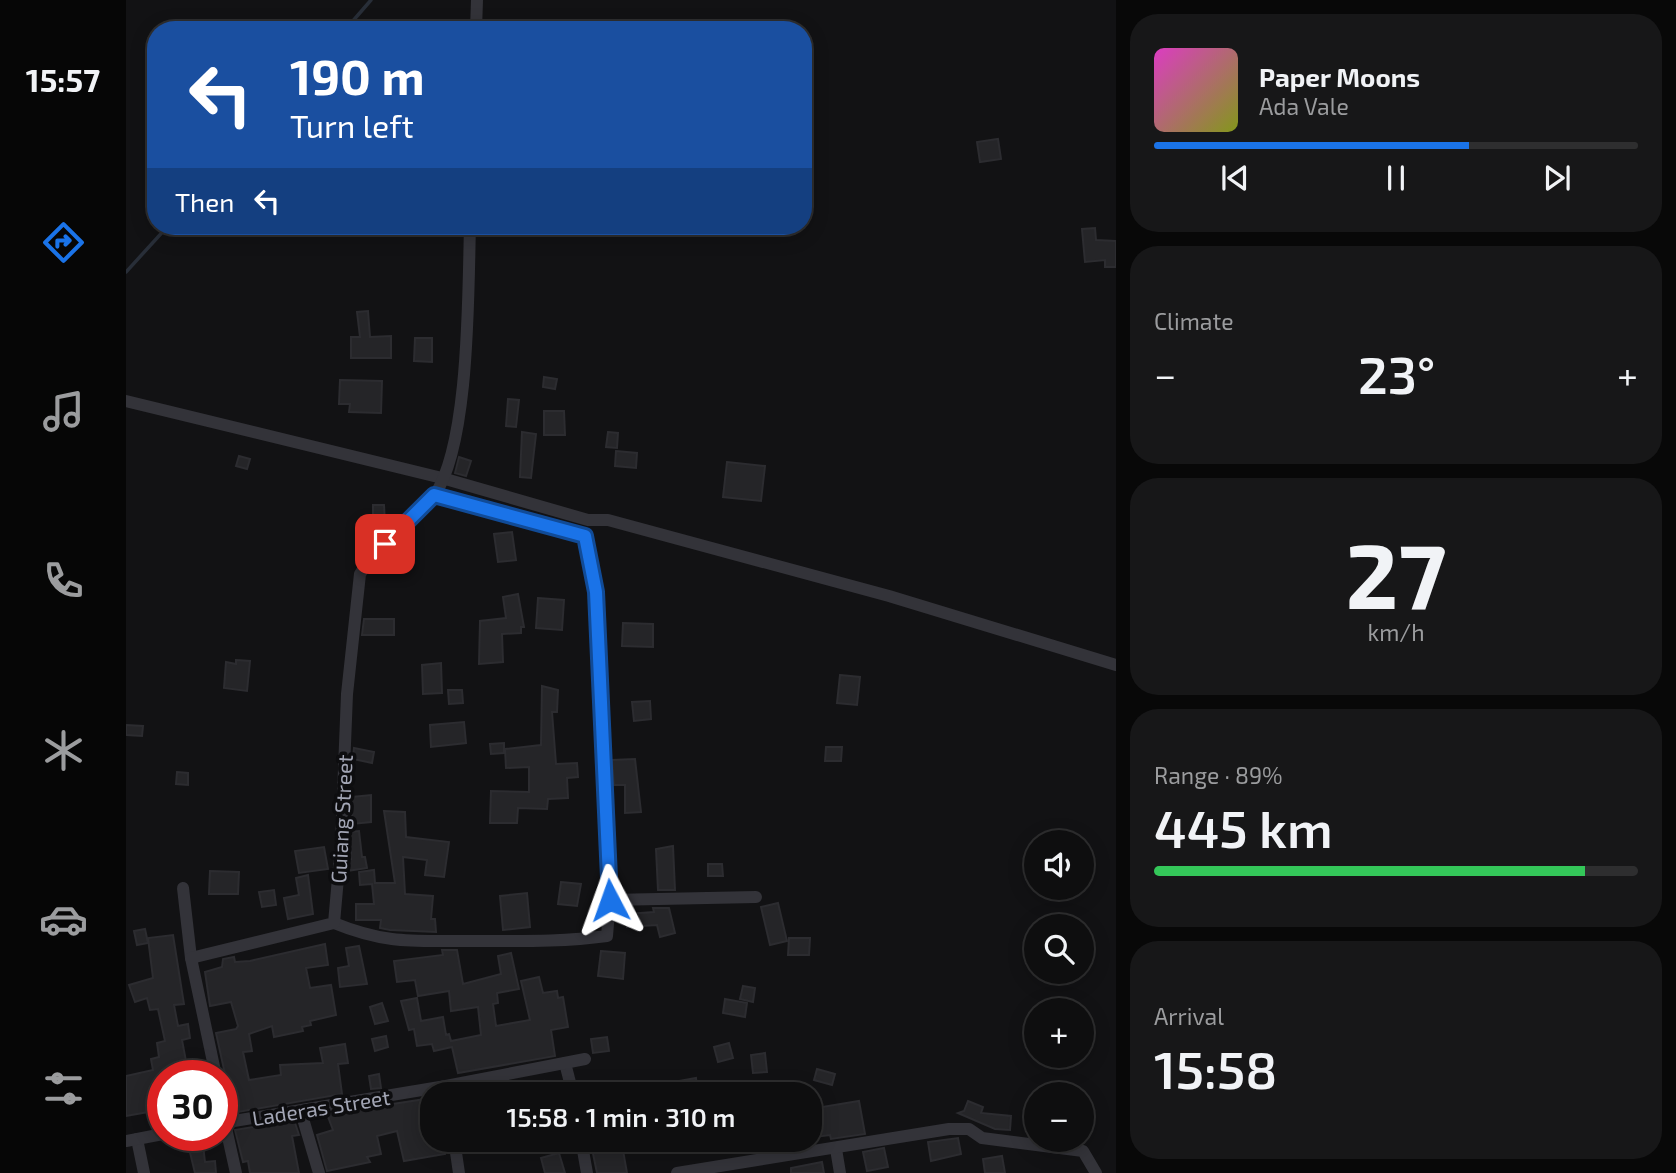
<!DOCTYPE html>
<html lang="en">
<head>
<meta charset="utf-8">
<style>
	body { margin:0; font-family:"Exo 2",sans-serif; background:#171718; color:#f1f3f6; height:100vh; display:flex; flex-direction:column; font-size:26px; white-space:nowrap }
	* { box-sizing:border-box; margin:0 }
	p { font-size:23px; color:#9b9c9e }
	.icon { flex:none; width:38px; height:38px; fill:none; stroke:currentColor; stroke-width:2; stroke-linecap:round; stroke-linejoin:round }
	.map { position:relative; flex:1; overflow:hidden }
	.panel { display:flex; flex-direction:column; gap:14px; padding:14px; background:#080808; width:560px }
	.panel>* { flex:none }
	.guide { position:absolute; left:21px; top:21px; width:665px; height:214px; border-radius:28px; box-shadow:0 4px 18px #0003,0 0 0 2px #2e2e2f; background:#1a4fa0; color:#fff; overflow:hidden }
	.fabs { position:absolute; left:898px; top:830px; display:grid; gap:14px }
	.fabs a { display:grid; place-items:center; width:70px; height:70px; border-radius:50%; background:#0e0e0f; box-shadow:0 4px 18px #0003,0 0 0 2px #2e2e2f; font-size:35px }
	.speed { position:absolute; left:21px; top:1060px; display:flex; gap:14px; font-size:35px; font-weight:700; text-align:center }
	.speed>* { display:grid; place-content:center; width:91px; height:91px; border-radius:50%; background:#0e0e0f; box-shadow:0 4px 18px #0003,0 0 0 2px #2e2e2f; line-height:1 }
	.speed .limit { border:10px solid #d22; background:#fff; color:#111 }
	.pin { position:absolute; display:grid; place-items:center; width:60px; height:60px; color:#fff; margin:-30px; border-radius:14px; box-shadow:0 4px 10px #0006 }
	.me { position:absolute; width:77px; margin:-38px; rotate:356deg; stroke-linejoin:round; filter:drop-shadow(0 0 5px #0008) }
	.turn { display:flex; align-items:center; gap:24px; height:147px; padding:0 28px; font-size:32px }
	.turn .icon { width:91px; height:91px; stroke-width:2.5 }
	.turn b { display:block; font-size:49px; line-height:60px }
	.then { display:flex; align-items:center; height:66px; padding:0 28px; background:#0003; gap:14px; font-size:26px }
	.big { font-size:52px; font-weight:600; line-height:1.1 }
	.panel .card { flex:1; display:flex; flex-direction:column; justify-content:center; gap:10px; min-width:0; padding:0 24px; border-radius:28px; background:#171718 }
	.panel .dial { align-items:center; gap:0 }
	.dial b { font-size:91px; line-height:1 }
	.song { display:flex; align-items:center; gap:21px }
	.cover { width:84px; height:84px; border-radius:10px; background:linear-gradient(135deg,hsl(310 70% 55%),hsl(70 70% 35%)) }
	.played { height:7px; border-radius:4px; background:linear-gradient(90deg,#1a73e8 65%,#2e2e2f 65%) }
	.keys { display:flex; justify-content:space-around; direction:ltr }
	.heat { display:flex; justify-content:space-between; align-items:center; font-size:38px; direction:ltr }
	.charge { height:10px; border-radius:5px; background:linear-gradient(90deg,#34c759 89%,#2e2e2f 0) }
	.trip { position:absolute; left:294px; top:1082px; width:402px; height:70px; border-radius:28px; background:#0e0e0f; box-shadow:0 4px 18px #0003,0 0 0 2px #2e2e2f; font-weight:600; line-height:70px; text-align:center }
	main { display:flex; flex:1; min-height:0 }
	.dock { display:flex; flex-direction:column; width:126px; justify-content:space-around; align-items:center; background:#060606; color:#9b9c9e }
	.dock .icon { width:49px; height:49px }
	.dock .active { color:#1a73e8 }
	.dock b { font-size:32px; color:#f1f3f6 }
	.map>svg:first-child { display:block }
	.lines { fill:none; stroke-linecap:round; stroke-linejoin:round }
	.stream { stroke:#282e38; stroke-width:3.5 }
	.building { fill:#252528; stroke:#2c2c30; stroke-width:2 }
	.minor { stroke:#333339; stroke-width:12 }
	.route-casing { stroke:#114b97; stroke-width:18 }
	.route { stroke:#1a73e8; stroke-width:12 }
	.labels { text-anchor:middle; dominant-baseline:central; stroke-width:7; stroke-linejoin:round; paint-order:stroke }
	.street-label { font-size:21px; fill:#a3a6b5; stroke:#0d0d0f }
</style>
</head>
<body>
<main>
<nav class="dock">
<b>15:57</b>
<svg class="icon active" aria-label="directions" viewBox="0 0 24 24"><path d="M12 3l9 9-9 9-9-9zM9 14v-3h6M13 9l2 2-2 2"/></svg>
<svg class="icon" aria-label="music" viewBox="0 0 24 24"><path d="M9 18V5l10-2v13"/><circle cx="6" cy="18" r="3"/><circle cx="16" cy="16" r="3"/></svg>
<svg class="icon" aria-label="phone" viewBox="0 0 24 24"><path d="M5 4h4l2 5-3 2q2 4 5 5l2-3 5 2v4C11 20 4 13 5 4z"/></svg>
<svg class="icon" aria-label="climate" viewBox="0 0 24 24"><path d="M12 3v18M4 7l16 10M4 17L20 7"/></svg>
<svg class="icon" aria-label="car" viewBox="0 0 24 24"><path d="M5 17H2v-5l4-1 3-4h7l3 4 3 1v5h-3M9 17h6M6 11h13"/><circle cx="7" cy="17" r="2"/><circle cx="17" cy="17" r="2"/></svg>
<svg class="icon" aria-label="filters" viewBox="0 0 24 24"><path d="M4 7h16M4 17h16"/><circle cx="9" cy="7" r="2"/><circle cx="15" cy="17" r="2"/></svg>
</nav>
<div class="map">
<svg width="990" height="1173" viewBox="0 0 990 1173">
	<rect width="100%" height="100%" fill="#121214"/>
	<g class="lines">
		<g class="stream">
			<path d="M219,30L245,0"/>
			<path d="M0,272L42,226"/>
		</g>
	</g>
	<g class="building">
		<path d="M872,139L875,159L854,162L851,142Z"/>
		<path d="M969,228L970,240L990,241V267H979V260L959,262L956,229Z"/>
		<path d="M242,311L244,337L265,336V358H225V337H234L231,312Z"/>
		<path d="M289,338H306V362L288,361Z"/>
		<path d="M418,377L431,379L429,389L417,387Z"/>
		<path d="M214,380L256,381L255,413L223,412L224,404H213Z"/>
		<path d="M382,399L393,400L390,427L380,426Z"/>
		<path d="M418,411H438L439,435H418Z"/>
		<path d="M396,432L410,434L405,478L394,477Z"/>
		<path d="M482,432L492,433L491,448L480,447Z"/>
		<path d="M490,451L511,453L510,468L489,466Z"/>
		<path d="M113,456L124,459L121,469L110,466Z"/>
		<path d="M333,457L345,461L340,476L329,473Z"/>
		<path d="M601,462L639,466L635,501L597,497Z"/>
		<path d="M247,505H258L259,523H247Z"/>
		<path d="M386,532L390,560L372,562L368,534Z"/>
		<path d="M392,594L398,627H395V633L376,634L377,662L353,664L354,621L380,618L377,597Z"/>
		<path d="M412,598L438,600L436,630L410,628Z"/>
		<path d="M238,619H268V635H236Z"/>
		<path d="M497,623L527,624V647L496,646Z"/>
		<path d="M110,660L124,661L121,691L98,688L100,662L110,664Z"/>
		<path d="M315,663L316,693L297,694L296,665Z"/>
		<path d="M714,675L734,677L731,705L711,703Z"/>
		<path d="M416,686L432,690L431,712H426L430,764L451,763L452,777L441,778L442,798L422,799L421,809L392,808L391,823H364L365,791L403,792V767L380,768L379,749L415,745Z"/>
		<path d="M322,690H336L337,703L323,704Z"/>
		<path d="M524,701L525,719L508,721L506,702Z"/>
		<path d="M338,722L340,743L305,747L304,725Z"/>
		<path d="M0,725L17,726L16,736L0,735Z"/>
		<path d="M378,743V753L365,754L364,744Z"/>
		<path d="M700,747H716L715,761H699Z"/>
		<path d="M228,748L248,752L246,763L227,759Z"/>
		<path d="M509,759L515,812L499,813V785H488L486,760Z"/>
		<path d="M51,772L62,773V785L50,784Z"/>
		<path d="M245,795V822L226,824V797Z"/>
		<path d="M258,811L279,812L280,837L323,842L318,877L299,875L301,860L277,857L279,894L307,896L305,919H309L310,932L264,930L254,928L255,920H230V904H248L246,884L234,885L233,872L248,870L249,883H269Z"/>
		<path d="M233,831L236,857H239L241,868L221,871L222,859H225L224,832Z"/>
		<path d="M547,846L549,890H532L530,849Z"/>
		<path d="M198,847L202,869L173,873L169,851Z"/>
		<path d="M582,864H596L597,876H582Z"/>
		<path d="M84,871L113,872L112,894H83Z"/>
		<path d="M182,875L187,914L162,919L158,898L173,895L170,878Z"/>
		<path d="M435,882L455,884L451,906L432,904Z"/>
		<path d="M148,890L150,905L136,907L133,892Z"/>
		<path d="M401,893L404,927L377,930L374,896Z"/>
		<path d="M652,903L661,941L644,945L635,907Z"/>
		<path d="M527,908H543L549,933L534,937L531,925L501,927V914L528,912Z"/>
		<path d="M19,929L22,943L11,945L8,931Z"/>
		<path d="M47,935L58,1004L48,1005L52,1026L62,1024L64,1038L56,1040L62,1072L37,1076V1125L31,1126L28,1111L0,1116V1076L27,1070L25,1059L33,1057L31,1043L39,1041L32,1009L24,1010L21,998L9,1002L3,985L27,978L22,938Z"/>
		<path d="M663,938H684L683,955H662Z"/>
		<path d="M199,944L202,965L180,968L184,988L205,985L210,1015L184,1021L185,1025L176,1027L177,1031L148,1037L146,1026L123,1034L126,1051L117,1052L123,1080L155,1075L154,1065L197,1063L194,1048L219,1044L222,1063L212,1064L216,1094L106,1113L98,1102L99,1074L90,1033L110,1029L112,1026L105,1002L84,1006L79,972L96,967L97,959L108,957L109,962L124,961Z"/>
		<path d="M233,946L241,984L214,987L212,968L223,966L220,948Z"/>
		<path d="M316,950H331L337,984L375,974L372,956L385,953L393,989L371,993L372,1003L367,1004L370,1026L404,1020L395,981L413,977L417,993L431,991L432,998L437,997L442,1027L425,1030L429,1056L332,1073L326,1047L308,1051L306,1044L291,1046L288,1029L283,1030L275,1001L291,998L295,1021L317,1017L320,1035L323,1034L325,1041L355,1035L352,1007L325,1011L323,991L292,996L289,980L271,982L268,961L317,955Z"/>
		<path d="M475,951L499,953L497,979L472,976Z"/>
		<path d="M617,986L629,988L627,1002L614,999Z"/>
		<path d="M599,999L621,1003L619,1017L597,1013Z"/>
		<path d="M256,1003L262,1021L249,1024L244,1007Z"/>
		<path d="M260,1036L262,1047L249,1051L246,1039Z"/>
		<path d="M481,1037L483,1051L467,1053L465,1039Z"/>
		<path d="M603,1043L607,1058L592,1062L588,1047Z"/>
		<path d="M639,1053L641,1072L627,1073L625,1055Z"/>
		<path d="M691,1069L709,1074L706,1085L688,1080Z"/>
		<path d="M253,1074L255,1088L245,1089L243,1076Z"/>
		<path d="M570,1078L572,1094H537L536,1084Z"/>
		<path d="M418,1081L421,1094H378V1089Z"/>
		<path d="M306,1098V1139H319V1154L278,1161L271,1131L251,1136L255,1154L241,1157L244,1162L201,1171L191,1135L207,1130L201,1114Z"/>
		<path d="M733,1101L739,1134L705,1139L704,1135L689,1137L684,1109Z"/>
		<path d="M842,1101L857,1107L855,1113L885,1116L884,1130L869,1129L832,1113L838,1111Z"/>
		<path d="M168,1120L173,1135L166,1136L173,1173H124L122,1161L117,1162L109,1130Z"/>
		<path d="M60,1136H76L79,1162L89,1161L90,1173H69Z"/>
		<path d="M832,1138L835,1154L805,1161L802,1142Z"/>
		<path d="M464,1139H495L501,1173H471Z"/>
		<path d="M609,1139H625L627,1149L611,1151Z"/>
		<path d="M758,1148L762,1167L741,1171L737,1152Z"/>
		<path d="M433,1153L439,1173H419L415,1158Z"/>
		<path d="M876,1156L879,1173H859L857,1159Z"/>
		<path d="M696,1162L698,1173H665V1168Z"/>
	</g>
	<g class="lines">
		<g class="minor">
			<path d="M350,30L351,0"/>
			<path d="M0,401L316,478L462,520H482L763,596L990,665"/>
			<path d="M57,888L65,958"/>
			<path d="M484,900L630,897"/>
			<path d="M208,923C264,946 293,940 351,941C395,941 437,942 481,936L484,900L470,592L459,536L308,495"/>
			<path d="M439,1063L447,1094"/>
			<path d="M90,1076L65,958L208,923L215,844L221,694L234,574C254,543 287,524 308,496C344,445 342,290 344,226"/>
			<path d="M96,1110L110,1173"/>
			<path d="M175,1112L193,1173"/>
			<path d="M96,1123L320,1086L459,1059"/>
			<path d="M11,1139L18,1173"/>
			<path d="M328,1139L333,1173"/>
			<path d="M455,1139L461,1173"/>
			<path d="M0,1141L37,1134"/>
			<path d="M710,1149L714,1173"/>
			<path d="M551,1173L823,1129H843L856,1138L957,1151L970,1173"/>
		</g>
	</g>
	<g class="lines">
		<g class="route-casing">
			<path id="route" d="M259,544L308,495L459,536L470,592L484,900"/>
		</g>
		<use href="#route" class="route"/>
	</g>
	<g class="labels">
		<g class="street-label">
			<text transform="translate(215 819) rotate(-87)">Guiang Street</text>
			<text transform="translate(195 1107) rotate(-9)">Laderas Street</text>
		</g>
	</g>
</svg>
<div class="fabs">
<a><svg class="icon" aria-label="sound" viewBox="0 0 24 24"><path d="M4 9h4l5-4v14l-5-4H4zM17 9q2 3 0 6"/></svg></a>
<a><svg class="icon" aria-label="search" viewBox="0 0 24 24"><circle cx="10" cy="10" r="6"/><path d="M15 15l6 6"/></svg></a>
<a>+</a>
<a>−</a>
</div>
<div class="speed"><div class="limit">30</div></div>
<div class="pin" style="left:259px;top:544px;background:#d93025"><svg class="icon" aria-label="arrive" viewBox="0 0 24 24"><path d="M6 21V4h12l-3 4 3 4H6"/></svg></div>
<svg class="me" style="left:484px;top:900px" viewBox="-20 -20 40 40"><path d="M0-17L14 15 0 8-14 15z" fill="#1a73e8" stroke="#fff" stroke-width="4"/></svg>
<div class="trip">15:58 · 1 min · 310 m</div>
<div class="guide">
<div class="turn"><svg class="icon" aria-label="left" viewBox="0 0 24 24"><path d="M17 20v-9H6M10 6l-5 5 5 5"/></svg><div><b>190 m</b>Turn left</div></div>
<div class="then">Then<svg class="icon" aria-label="left" viewBox="0 0 24 24"><path d="M17 20v-9H6M10 6l-5 5 5 5"/></svg></div>
</div>
</div>
<section class="panel">
<div class="card">
<div class="song"><i class="cover"></i><div><b>Paper Moons</b><p>Ada Vale</p></div></div>
<div class="played"></div>
<div class="keys"><svg class="icon" aria-label="previous" viewBox="0 0 24 24"><path d="M18 5L8 12l10 7zM5 5v14"/></svg><svg class="icon" aria-label="pause" viewBox="0 0 24 24"><path d="M8 5v14M16 5v14"/></svg><svg class="icon" aria-label="next" viewBox="0 0 24 24"><path d="M6 5l10 7-10 7zM19 5v14"/></svg></div>
</div>
<div class="card"><p>Climate</p>
<div class="heat"><a>−</a><b class="big">23°</b><a>+</a></div>
</div>
<div class="card dial"><b>27</b><p>km/h</p></div>
<div class="card"><p>Range · 89%</p><b class="big">445 km</b><div class="charge"></div></div>
<div class="card"><p>Arrival</p><b class="big">15:58</b></div>
</section>
</main>
</body>
</html>
